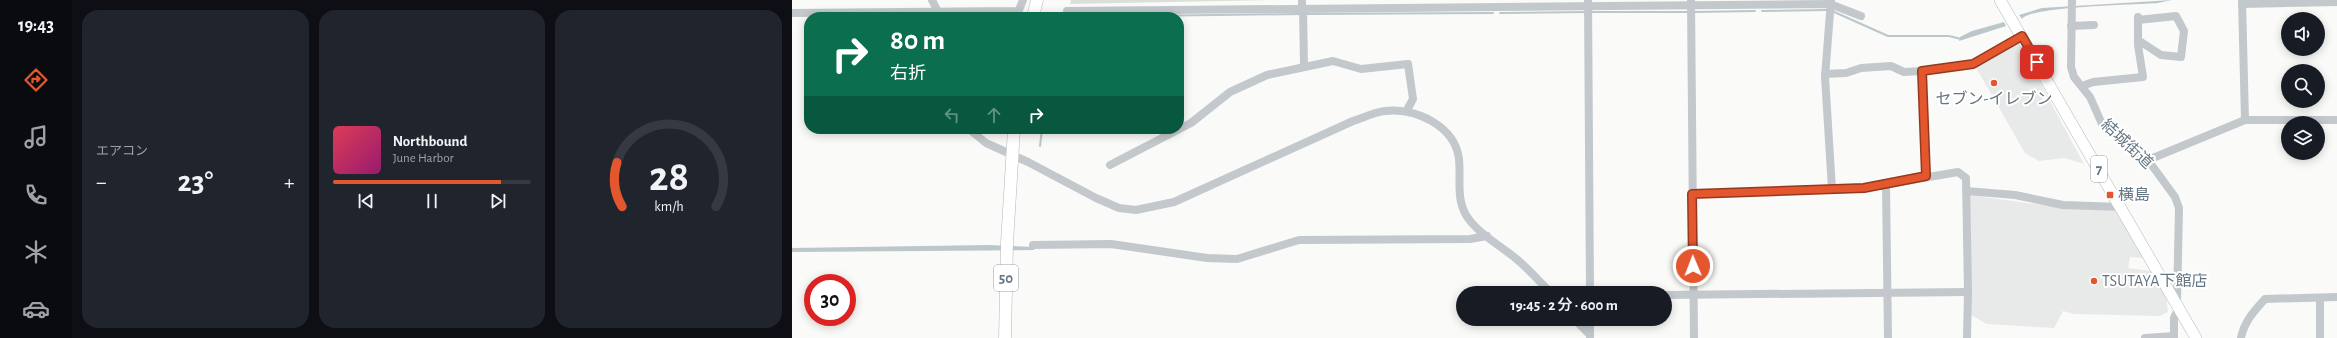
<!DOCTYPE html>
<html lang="ja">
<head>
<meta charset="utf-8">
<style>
	body { margin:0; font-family:"Alegreya Sans","Noto Sans JP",sans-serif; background:#20242c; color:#f1f3f6; height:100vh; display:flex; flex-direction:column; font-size:15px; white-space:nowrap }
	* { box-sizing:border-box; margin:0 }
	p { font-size:13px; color:#9ea1a6 }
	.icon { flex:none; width:22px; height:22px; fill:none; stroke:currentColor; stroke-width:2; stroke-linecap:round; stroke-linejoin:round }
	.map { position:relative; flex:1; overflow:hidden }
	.drawer { display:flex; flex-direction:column; gap:10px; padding:10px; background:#0d0f14; width:720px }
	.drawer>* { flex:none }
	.hud { position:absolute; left:12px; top:12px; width:380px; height:122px; border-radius:16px; box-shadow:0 2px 10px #0003; background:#0b6e4f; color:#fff; overflow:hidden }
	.controls { position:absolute; left:1489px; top:12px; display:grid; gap:8px }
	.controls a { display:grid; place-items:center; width:44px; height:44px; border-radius:50%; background:#171b24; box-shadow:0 2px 10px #0003; font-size:20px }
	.speed { position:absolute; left:12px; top:274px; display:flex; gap:8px; font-size:20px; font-weight:700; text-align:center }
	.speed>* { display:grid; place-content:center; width:52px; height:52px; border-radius:50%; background:#171b24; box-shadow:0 2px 10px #0003; line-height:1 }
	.speed .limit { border:6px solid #d22; background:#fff; color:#111 }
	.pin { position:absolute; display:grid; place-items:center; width:34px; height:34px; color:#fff; margin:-17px; border-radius:8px; box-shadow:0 2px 6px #0006 }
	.me { position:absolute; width:44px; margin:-22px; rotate:359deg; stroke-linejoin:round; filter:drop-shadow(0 0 3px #0008) }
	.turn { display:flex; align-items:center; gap:14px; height:84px; padding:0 20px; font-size:18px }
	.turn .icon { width:52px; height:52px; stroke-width:2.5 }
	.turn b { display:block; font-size:28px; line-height:34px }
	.lanes { display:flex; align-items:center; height:38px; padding:0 20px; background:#0003; justify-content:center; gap:20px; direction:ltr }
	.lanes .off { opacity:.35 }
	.big { font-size:30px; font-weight:600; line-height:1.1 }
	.drawer .widget { flex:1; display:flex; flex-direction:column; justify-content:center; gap:6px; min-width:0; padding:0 14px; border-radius:16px; background:#20242c }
	.drawer .dial { align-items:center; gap:0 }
	.dial svg { height:104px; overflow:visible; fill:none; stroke:#363941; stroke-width:7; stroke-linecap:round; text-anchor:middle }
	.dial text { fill:#f1f3f6; stroke:none }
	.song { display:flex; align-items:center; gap:12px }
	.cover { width:48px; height:48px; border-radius:6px; background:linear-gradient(135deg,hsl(350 70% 55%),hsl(320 70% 35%)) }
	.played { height:4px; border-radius:2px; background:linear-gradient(90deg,#e4572e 85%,#363941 85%) }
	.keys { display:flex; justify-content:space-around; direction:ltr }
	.heat { display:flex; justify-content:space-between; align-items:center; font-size:22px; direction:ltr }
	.drawer .tiles { flex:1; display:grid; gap:10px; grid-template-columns:repeat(3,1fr) }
	.trip { position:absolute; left:664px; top:286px; width:216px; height:40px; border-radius:20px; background:#171b24; box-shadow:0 2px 10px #0003; font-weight:600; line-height:40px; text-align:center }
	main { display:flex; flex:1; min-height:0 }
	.tabs { display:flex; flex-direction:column; width:72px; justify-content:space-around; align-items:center; background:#090b0e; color:#9ea1a6 }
	.tabs .icon { width:28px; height:28px }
	.tabs .on { color:#e4572e }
	.tabs b { font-size:18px; color:#f1f3f6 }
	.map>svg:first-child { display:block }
	.built { fill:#e8e9e9 }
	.green { fill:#dadfd7 }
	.water { fill:#bbc7cb }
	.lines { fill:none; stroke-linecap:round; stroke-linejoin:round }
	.stream { stroke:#bbc7cb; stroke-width:2 }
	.major-casing { stroke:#b5babe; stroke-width:12 }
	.highway-casing { stroke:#b4b9bd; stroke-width:13 }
	.minor { stroke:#c3c8cc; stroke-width:8 }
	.major { stroke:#fff; stroke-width:11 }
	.highway { stroke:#fff; stroke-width:12 }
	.route-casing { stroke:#94391e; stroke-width:10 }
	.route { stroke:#e4572e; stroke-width:7 }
	.poi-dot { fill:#e4572e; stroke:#fff; stroke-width:1.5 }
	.labels { text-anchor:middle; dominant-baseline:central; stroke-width:4; stroke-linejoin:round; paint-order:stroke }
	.shield { fill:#fff; stroke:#939fa8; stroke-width:1 }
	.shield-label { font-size:15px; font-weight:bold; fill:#657683 }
	.poi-label { font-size:16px; fill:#657683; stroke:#fff; text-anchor:start }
	.street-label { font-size:16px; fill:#657683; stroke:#fff }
</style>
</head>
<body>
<main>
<nav class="tabs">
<b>19:43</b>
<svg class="icon on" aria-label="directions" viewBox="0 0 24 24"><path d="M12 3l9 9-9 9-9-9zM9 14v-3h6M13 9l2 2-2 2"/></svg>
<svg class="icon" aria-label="music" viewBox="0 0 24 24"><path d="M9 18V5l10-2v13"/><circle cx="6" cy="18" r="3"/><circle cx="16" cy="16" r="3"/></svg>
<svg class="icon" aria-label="phone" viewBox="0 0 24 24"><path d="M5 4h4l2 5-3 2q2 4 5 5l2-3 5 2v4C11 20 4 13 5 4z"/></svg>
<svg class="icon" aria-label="climate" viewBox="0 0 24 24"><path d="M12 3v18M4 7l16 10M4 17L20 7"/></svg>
<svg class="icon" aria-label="car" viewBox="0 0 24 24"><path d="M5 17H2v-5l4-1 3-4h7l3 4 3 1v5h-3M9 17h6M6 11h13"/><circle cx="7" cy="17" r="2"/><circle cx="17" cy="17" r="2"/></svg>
</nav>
<section class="drawer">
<div class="tiles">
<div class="widget"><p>エアコン</p>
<div class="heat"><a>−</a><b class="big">23°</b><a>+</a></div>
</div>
<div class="widget">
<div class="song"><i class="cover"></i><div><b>Northbound</b><p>June Harbor</p></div></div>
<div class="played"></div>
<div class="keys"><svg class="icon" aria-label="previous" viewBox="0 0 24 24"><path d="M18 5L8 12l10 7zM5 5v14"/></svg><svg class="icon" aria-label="pause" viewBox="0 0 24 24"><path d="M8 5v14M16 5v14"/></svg><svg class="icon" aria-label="next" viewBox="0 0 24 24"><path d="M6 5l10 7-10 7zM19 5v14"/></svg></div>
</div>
<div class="widget dial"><svg viewBox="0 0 100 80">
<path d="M14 69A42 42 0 1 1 86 69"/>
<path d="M14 69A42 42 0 0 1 10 35" stroke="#e4572e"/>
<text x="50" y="56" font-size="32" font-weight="700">28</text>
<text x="50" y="72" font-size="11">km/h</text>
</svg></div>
</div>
</section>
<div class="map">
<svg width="1545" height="338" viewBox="0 0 1545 338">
	<rect width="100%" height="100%" fill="#fafaf8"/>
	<g class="built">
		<path d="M1226,42L1292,164L1273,158L1247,161L1233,153L1183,66Z"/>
		<path d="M1177,195L1271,208L1325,211L1352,258L1338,257L1336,268L1359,271L1374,295L1376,312L1368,316L1282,314L1271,311L1262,328L1195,324L1179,315Z"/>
	</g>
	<path class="green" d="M279,0H479L278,4Z"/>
	<g class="water">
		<path d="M1380,0L1366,3C1344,5 1239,6 1230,19L1227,15L1250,8Z"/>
		<path d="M1212,22L1214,26L1167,41L1168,37L1180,31Z"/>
		<path d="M197,245L243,247L242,250L0,252V248Z"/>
	</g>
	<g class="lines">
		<g class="stream">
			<path d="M970,11L1035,10"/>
			<path d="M1040,11L1096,36H1157L1169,39"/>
			<path d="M799,12H897"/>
			<path d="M902,12L963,11"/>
			<path d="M708,13L795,12"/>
			<path d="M514,14L701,13"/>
			<path d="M273,17L509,14"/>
			<path d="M248,146L250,129"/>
		</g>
		<g class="major-casing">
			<path id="major" d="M1208,0L1404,338"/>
		</g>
		<g class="highway-casing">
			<g id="highway">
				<path d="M241,17L245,0"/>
				<path d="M213,338L215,243L222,129"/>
			</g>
		</g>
		<g class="minor">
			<path d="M140,0L148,16"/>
			<path d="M510,0V8"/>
			<path d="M796,0L798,293"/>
			<path d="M899,0L902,338"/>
			<path d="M1039,0L1033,77L1040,189"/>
			<path d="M1280,0L1279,67L1282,77L1298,97L1310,124L1356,160L1383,197L1387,208L1385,303"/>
			<path d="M1450,0L1453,120"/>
			<path d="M1450,4L1545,2"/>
			<path d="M511,8L512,66"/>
			<path d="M275,11L1038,4L1069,16"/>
			<path d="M0,13L224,11L227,10L231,0"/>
			<path d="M1346,20L1384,16L1392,31L1389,57L1369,55L1346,40"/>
			<path d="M1279,26L1302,25"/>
			<path d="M1033,74L1054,73L1069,68L1099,66L1112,72L1130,71"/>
			<path d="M1290,86L1301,82L1351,77L1346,45V17"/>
			<path d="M177,129L194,143L236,162L304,198L327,208L344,210L382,202L561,121C571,118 582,112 593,111C623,107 663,126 667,159C669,178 664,198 674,215C685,233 706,244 722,257C735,267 747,281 759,293"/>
			<path d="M1356,160L1453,120H1545"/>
			<path d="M318,165L399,123L438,92L475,75L541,61L569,69L616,64L621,99L615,110"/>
			<path d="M1134,177L1130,71L1181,64L1230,36"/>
			<path d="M1094,185L1096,338"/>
			<path d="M1174,191L1223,195L1271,205L1329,207"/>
			<path d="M900,194L1072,188L1166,172L1174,178L1176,292L1175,338"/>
			<path d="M241,245L319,244L415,258L445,259L507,240L678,239L695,236"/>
			<path d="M873,295L1176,292"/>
			<path d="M1528,298V338"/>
			<path d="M782,319L798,335"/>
			<path d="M798,319V337"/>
			<path d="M1353,338L1382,336"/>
			<path d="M1382,338V318L1387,307"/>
			<path d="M1449,338C1452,322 1462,311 1473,299L1545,297"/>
		</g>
		<use href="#major" class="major"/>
		<use href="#highway" class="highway"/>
	</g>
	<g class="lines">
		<g class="route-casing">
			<path id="route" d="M901,266L900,194L1072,188L1134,176L1130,71L1181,64L1230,36L1245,62"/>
		</g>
		<use href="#route" class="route"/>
	</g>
	<g class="poi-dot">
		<circle cx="1202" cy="83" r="4"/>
		<rect x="1314" y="191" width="8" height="8" rx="2"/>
		<circle cx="1302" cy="281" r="4"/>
	</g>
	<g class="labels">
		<g class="shield">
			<rect x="1299" y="156" width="16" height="26" rx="3"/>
			<rect x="202" y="265" width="24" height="26" rx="3"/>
		</g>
		<g class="shield-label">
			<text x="1307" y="169">7</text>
			<text x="214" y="278">50</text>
		</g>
		<g class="poi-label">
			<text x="1202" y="99" text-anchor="middle">セブン-イレブン</text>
			<text x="1326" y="195">横島</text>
			<text x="1310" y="281">TSUTAYA下館店</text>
		</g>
		<g class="street-label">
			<text transform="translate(1335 144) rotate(43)">結城街道</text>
		</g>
	</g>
</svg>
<div class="controls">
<a><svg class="icon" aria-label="sound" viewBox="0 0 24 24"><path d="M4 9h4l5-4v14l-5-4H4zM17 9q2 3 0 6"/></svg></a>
<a><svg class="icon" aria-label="search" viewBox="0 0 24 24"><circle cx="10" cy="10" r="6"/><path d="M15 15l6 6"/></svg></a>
<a><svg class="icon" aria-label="layers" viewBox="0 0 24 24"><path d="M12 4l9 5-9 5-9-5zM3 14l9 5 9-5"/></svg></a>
</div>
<div class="speed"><div class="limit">30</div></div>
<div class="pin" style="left:1245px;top:62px;background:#d93025"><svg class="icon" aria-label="arrive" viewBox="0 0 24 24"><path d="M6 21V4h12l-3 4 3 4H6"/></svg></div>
<svg class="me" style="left:901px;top:266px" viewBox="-20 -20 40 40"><circle r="17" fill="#e4572e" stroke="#fff" stroke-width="3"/><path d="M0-11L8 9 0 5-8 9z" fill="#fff"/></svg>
<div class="trip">19:45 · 2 分 · 600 m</div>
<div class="hud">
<div class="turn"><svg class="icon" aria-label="right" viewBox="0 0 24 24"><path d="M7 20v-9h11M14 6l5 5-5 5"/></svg><div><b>80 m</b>右折</div></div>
<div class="lanes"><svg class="icon off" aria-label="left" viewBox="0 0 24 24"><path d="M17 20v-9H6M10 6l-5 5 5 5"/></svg><svg class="icon off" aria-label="ahead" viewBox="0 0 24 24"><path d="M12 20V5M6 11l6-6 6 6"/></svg><svg class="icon" aria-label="right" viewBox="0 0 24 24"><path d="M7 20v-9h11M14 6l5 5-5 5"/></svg></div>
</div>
</div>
</main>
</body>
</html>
